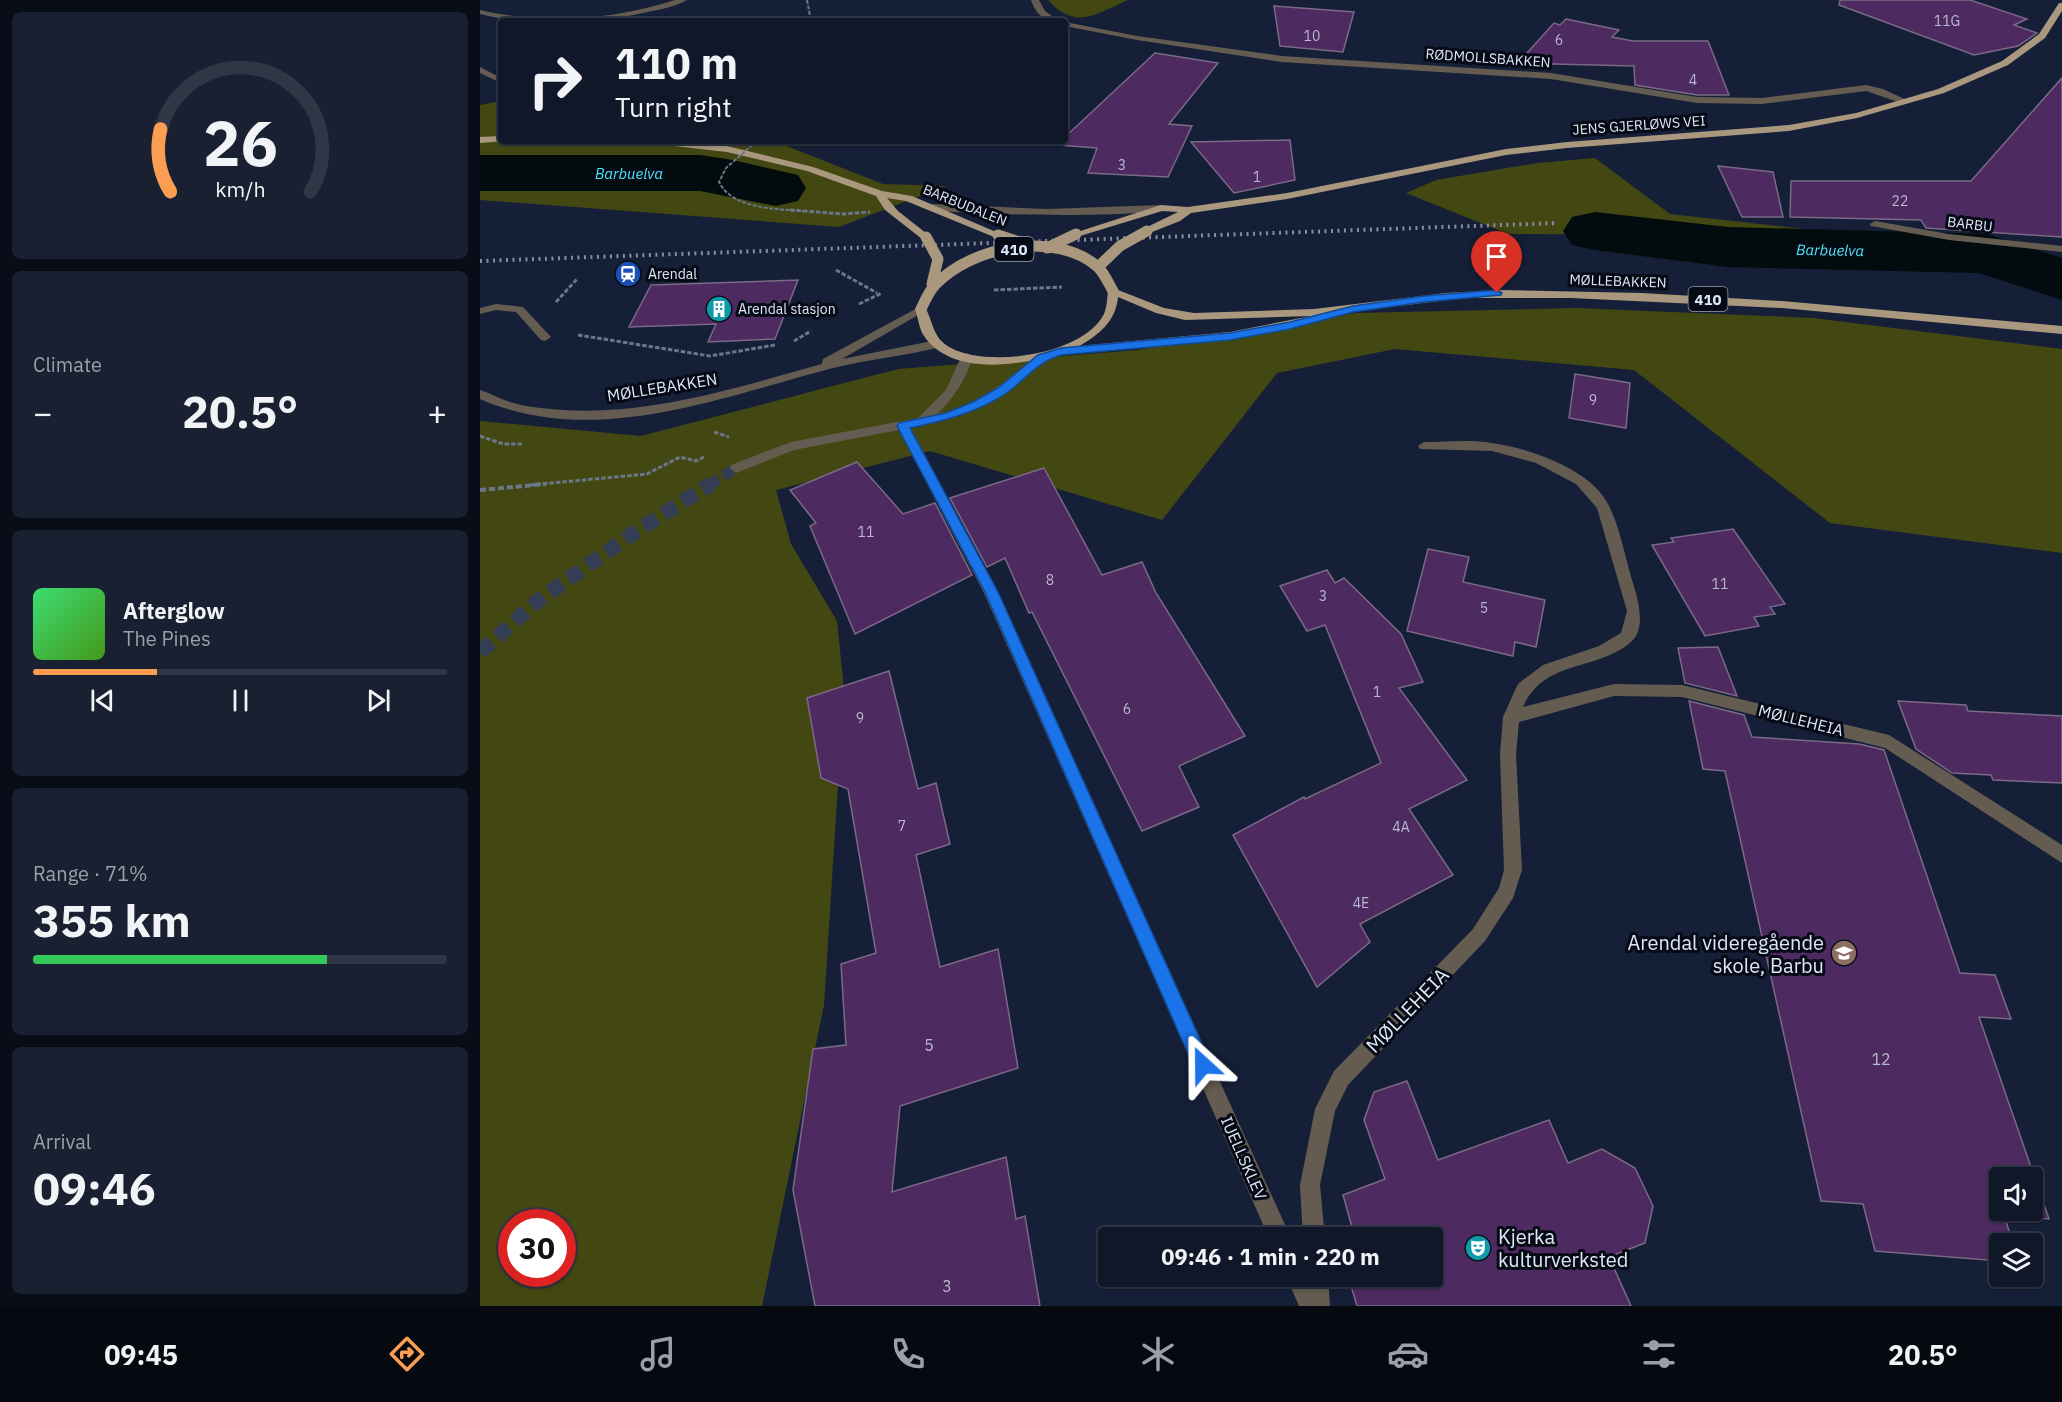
<!DOCTYPE html>
<html lang="en">
<head>
<meta charset="utf-8">
<style>
	body { margin:0; font-family:"IBM Plex Sans",sans-serif; background:#192031; color:#f1f3f6; height:100vh; display:flex; flex-direction:column; font-size:22px; white-space:nowrap }
	* { box-sizing:border-box; margin:0 }
	p { font-size:20px; color:#9c9fa8 }
	.icon { flex:none; width:33px; height:33px; fill:none; stroke:currentColor; stroke-width:2; stroke-linecap:round; stroke-linejoin:round }
	.map { position:relative; flex:1; overflow:hidden }
	.side { display:flex; flex-direction:column; gap:12px; padding:12px; background:#090d17; width:480px }
	.side>* { flex:none }
	.banner { position:absolute; left:18px; top:18px; width:570px; height:126px; border-radius:6px; box-shadow:0 2px 4px #0004,0 0 0 2px #303646; background:#101729; color:#f1f3f6; overflow:hidden }
	.tools { position:absolute; left:1509px; top:1167px; display:grid; gap:12px }
	.tools a { display:grid; place-items:center; width:54px; height:54px; border-radius:6px; background:#101729; box-shadow:0 2px 4px #0004,0 0 0 2px #303646; font-size:30px }
	.speed { position:absolute; left:18px; top:1209px; display:flex; gap:12px; font-size:30px; font-weight:700; text-align:center }
	.speed>* { display:grid; place-content:center; width:78px; height:78px; border-radius:50%; background:#101729; box-shadow:0 2px 4px #0004,0 0 0 2px #303646; line-height:1 }
	.speed .limit { border:9px solid #d22; background:#fff; color:#111 }
	.pin { position:absolute; display:grid; place-items:center; width:51px; height:51px; color:#fff; margin:-62px -26px; border-radius:50% 50% 50% 0; rotate:-45deg; box-shadow:0 0 6px #0007 }
	.pin .icon { rotate:45deg }
	.me { position:absolute; width:66px; margin:-33px; rotate:336deg; stroke-linejoin:round; filter:drop-shadow(0 0 4px #0008) }
	.turn { display:flex; align-items:center; gap:21px; height:126px; padding:0 18px; font-size:27px }
	.turn .icon { width:78px; height:78px; stroke-width:2.5 }
	.turn b { display:block; font-size:42px; line-height:51px }
	.big { font-size:45px; font-weight:800; line-height:1.1 }
	.side .tile { flex:1; display:flex; flex-direction:column; justify-content:center; gap:9px; min-width:0; padding:0 21px; border-radius:9px; background:#192031 }
	.side .dial { align-items:center; gap:0 }
	.dial svg { height:156px; overflow:visible; fill:none; stroke:#303646; stroke-width:7; stroke-linecap:round; text-anchor:middle }
	.dial text { fill:#f1f3f6; stroke:none }
	.song { display:flex; align-items:center; gap:18px }
	.cover { width:72px; height:72px; border-radius:9px; background:linear-gradient(135deg,hsl(140 70% 55%),hsl(100 70% 35%)) }
	.played { height:6px; border-radius:3px; background:linear-gradient(90deg,#fb9e52 30%,#303646 30%) }
	.keys { display:flex; justify-content:space-around; direction:ltr }
	.heat { display:flex; justify-content:space-between; align-items:center; font-size:33px; direction:ltr }
	.charge { height:9px; border-radius:4px; background:linear-gradient(90deg,#34c759 71%,#303646 0) }
	.trip { position:absolute; left:618px; top:1227px; width:345px; height:60px; border-radius:6px; background:#101729; box-shadow:0 2px 4px #0004,0 0 0 2px #303646; font-weight:800; line-height:60px; text-align:center }
	.tabs { display:flex; height:96px; justify-content:space-around; align-items:center; background:#060910; color:#9c9fa8 }
	.tabs .icon { width:42px; height:42px }
	.tabs .on { color:#fb9e52 }
	.tabs b { font-size:27px; color:#f1f3f6 }
	main { display:flex; flex:1; min-height:0 }
	.map>svg:first-child { display:block }
	.green { fill:#434813; fill-rule:evenodd }
	.lines { fill:none; stroke-linecap:round; stroke-linejoin:round }
	.river { fill:#020b0d; fill-rule:evenodd }
	.building { fill:#4d2a5f; stroke:#7b6985; stroke-width:1.5; fill-rule:evenodd }
	.minor-tunnel-far1 { stroke:#333d54; stroke-width:11; stroke-dasharray:11 6; stroke-linecap:butt }
	.minor-tunnel { stroke:#333d54; stroke-width:15; stroke-dasharray:15 8; stroke-linecap:butt }
	.path-far2 { stroke:#6c768a; stroke-width:2; stroke-dasharray:4 1.5; stroke-linecap:butt }
	.path-far1 { stroke:#6c768a; stroke-width:3; stroke-dasharray:4.5 2; stroke-linecap:butt }
	.path { stroke:#6c768a; stroke-width:4; stroke-dasharray:6 3; stroke-linecap:butt }
	.minor { fill:#645c50; fill-rule:evenodd }
	.major { fill:#a9987e; fill-rule:evenodd }
	.rail { stroke:#858ea2; stroke-width:4; stroke-dasharray:2 4.5; stroke-linecap:butt }
	.path-bridge-far1 { stroke:#6c768a; stroke-width:2; stroke-dasharray:4 1.5; stroke-linecap:butt }
	.path-bridge { stroke:#6c768a; stroke-width:3; stroke-dasharray:4.5 2; stroke-linecap:butt }
	.major-bridge { stroke:#a9987e; stroke-width:11 }
	.route { fill:#1a73e8; stroke:#114b97; stroke-width:1.5 }
	.labels { text-anchor:middle; dominant-baseline:central; stroke-width:6; stroke-linejoin:round; paint-order:stroke }
	.number-label { font-size:14px; fill:#bab8d1 }
	.far-street-label { font-size:14px; fill:#dee7f7; stroke:#060a14 }
	.far-poi-label { font-size:14px; fill:#dee7f7; stroke:#060a14; text-anchor:start }
	.far-water-label { font-size:15px; font-style:italic; fill:#4de6f8; stroke:#060a14 }
	.shield { fill:#060a14; stroke:#9da5b3; stroke-width:1.5 }
	.shield-label { font-size:15px; font-weight:bold; fill:#dee7f7 }
	.street-label { font-size:16px; fill:#dee7f7; stroke:#060a14 }
	.near-number-label { font-size:16px; fill:#bab8d1 }
	.near-poi-label { font-size:20px; fill:#dee7f7; stroke:#060a14; text-anchor:end }
	.near-street-label { font-size:20px; fill:#dee7f7; stroke:#060a14 }
</style>
</head>
<body>
<main>
<section class="side">
<div class="tile dial"><svg viewBox="0 0 100 80">
<path d="M14 69A42 42 0 1 1 86 69"/>
<path d="M14 69A42 42 0 0 1 9 37" stroke="#fb9e52"/>
<text x="50" y="56" font-size="32" font-weight="700">26</text>
<text x="50" y="72" font-size="11">km/h</text>
</svg></div>
<div class="tile"><p>Climate</p>
<div class="heat"><a>−</a><b class="big">20.5°</b><a>+</a></div>
</div>
<div class="tile">
<div class="song"><i class="cover"></i><div><b>Afterglow</b><p>The Pines</p></div></div>
<div class="played"></div>
<div class="keys"><svg class="icon" aria-label="previous" viewBox="0 0 24 24"><path d="M18 5L8 12l10 7zM5 5v14"/></svg><svg class="icon" aria-label="pause" viewBox="0 0 24 24"><path d="M8 5v14M16 5v14"/></svg><svg class="icon" aria-label="next" viewBox="0 0 24 24"><path d="M6 5l10 7-10 7zM19 5v14"/></svg></div>
</div>
<div class="tile"><p>Range · 71%</p><b class="big">355 km</b><div class="charge"></div></div>
<div class="tile"><p>Arrival</p><b class="big">09:46</b></div>
</section>
<div class="map">
<svg width="1582" height="1306" viewBox="0 0 1582 1306">
	<rect width="100%" height="100%" fill="#151f37"/>
	<g class="green">
		<path d="M568,0H648C616,14 596,31 568,0Z"/>
		<path d="M21,101V141H294L403,184L466,186L359,227L0,200V105Z"/>
		<path d="M1115,158L1190,214L1388,236L1380,243L1238,235L1028,234L926,193L956,180L1057,163Z"/>
		<path d="M1096,308L1333,318L1582,349V553L1350,523L1154,370L915,349L797,373L682,520L450,451L296,490L311,544L357,621L364,690L344,1005L282,1306H0V421L161,436L418,369L658,350L876,313ZM32,1222H82V1274H32Z"/>
	</g>
	<g class="lines">
		<g class="river">
			<path d="M0,155H220L253,160L318,175L326,188L318,201L296,206L220,191H0Z"/>
			<path d="M1115,212L1248,227L1507,234L1582,258V300L1499,273L1248,267L1115,250L1092,245L1083,231L1092,217Z"/>
		</g>
	</g>
	<g class="building">
		<path d="M1360,0H1490L1547,19L1534,25L1557,33L1538,46L1494,55L1359,5Z"/>
		<path d="M794,6L874,12L863,52L800,46Z"/>
		<path d="M1086,19L1139,30L1132,37L1153,41H1228L1249,95H1217L1155,85L1154,66L1038,63L1074,23L1080,25Z"/>
		<path d="M675,53L738,63L689,124L712,126L688,177L608,173L617,148L577,145L585,141V137Z"/>
		<path d="M1582,78V237L1446,228L1441,220L1310,217L1311,181H1491Z"/>
		<path d="M810,140L815,180L754,193L711,142Z"/>
		<path d="M1238,166L1293,172L1303,217H1262Z"/>
		<path d="M318,280L295,339L228,342L236,324L149,327L171,285Z"/>
		<path d="M1095,374L1150,383L1146,428L1089,418Z"/>
		<path d="M377,462L423,514L455,503L492,575L375,634L330,526L336,523L310,490Z"/>
		<path d="M564,468L622,575L662,562L676,593L765,736L699,766L719,807L662,831L552,612L549,613L525,558L507,567L470,498Z"/>
		<path d="M1253,529L1305,604L1290,607L1295,614L1274,617L1279,626L1225,636L1172,545L1194,542L1191,538Z"/>
		<path d="M948,549L989,557L983,582L1065,600L1056,647L1035,642L1033,656L927,631Z"/>
		<path d="M847,570L855,583L864,578L921,634L943,682L919,688L987,780L929,809L973,875L880,924L890,942L837,987L753,835L824,797L825,799L901,763L845,625L827,631L800,586Z"/>
		<path d="M1238,647L1257,696L1205,683L1198,648Z"/>
		<path d="M409,671L438,789L456,783L470,844L436,855L460,967L518,949L538,1068L420,1106L412,1192L526,1157L536,1219L545,1216L560,1306H335L313,1190L333,1049L366,1045L361,964L396,953L368,789L341,778L327,698Z"/>
		<path d="M1209,701L1264,715L1272,737L1379,744L1404,750L1480,973L1515,975L1531,1019L1499,1017L1569,1219L1524,1215L1533,1244H1520V1261L1395,1251L1383,1204L1341,1201L1245,771L1223,769ZM1520,1178H1552V1210H1520Z"/>
		<path d="M1418,701L1486,705L1488,711L1582,716V783L1513,780L1511,775L1472,773L1436,749Z"/>
		<path d="M927,1081L958,1160L1069,1120L1088,1163L1122,1149L1155,1168L1173,1206L1165,1243L1129,1257L1151,1306H877L868,1276H952V1238H875L863,1195L905,1179L884,1120L894,1092Z"/>
	</g>
	<g class="lines">
		<path class="minor-tunnel-far1" d="M229,485L256,468"/>
		<path class="minor-tunnel" d="M0,652L59,600L155,532L231,484"/>
		<path class="path-far2" d="M327,0L331,21"/>
		<g class="path-far1">
			<path d="M356,270L397,293"/>
			<path d="M514,290L582,287"/>
			<path d="M76,302L98,278"/>
			<path d="M379,304L402,293"/>
			<path d="M98,335L230,356L295,345"/>
			<path d="M314,341L331,331"/>
			<path d="M234,432L249,437"/>
			<path d="M0,436L23,444H42"/>
			<path d="M50,485L167,474L200,457L216,461L224,457"/>
		</g>
		<path class="path" d="M0,490L66,484"/>
		<g class="minor">
			<path d="M195,0H207C197,6 183,9 172,11C119,24 53,27 0,14V10C64,25 132,20 195,0Z"/>
			<path d="M551,0H559L565,11L579,21C564,21 556,15 551,0Z"/>
			<path d="M585,22L657,36L802,56L1071,73L1217,97L1282,98L1386,85L1403,89L1431,102L1424,104L1386,91L1282,104L1217,103L1071,79L802,62L657,40L585,26Z"/>
			<path d="M0,67L21,78V83L0,73Z"/>
			<path d="M451,204L566,209L681,205L686,208C672,219 474,215 447,209V205Z"/>
			<path d="M1395,221L1469,234L1582,246V252L1469,240L1391,226L1390,224Z"/>
			<path d="M16,304L43,307L71,337L65,341L61,340L36,312L16,310L0,314V308Z"/>
			<path d="M441,306L445,307V311L362,359L457,340L463,344L461,347C426,356 389,359 353,368C241,397 113,449 0,399V390C10,393 20,399 30,402C43,406 58,408 71,409C163,418 255,388 342,364L343,359Z"/>
			<path d="M487,353L493,357C485,380 475,397 457,414C498,406 527,380 558,354H566L568,357C562,364 554,370 547,376C510,408 478,418 430,427L518,593L811,1238H789L504,593L419,430L314,450L256,473L250,468L251,465L311,442L438,418L466,390L481,357Z"/>
			<path d="M944,442C966,442 991,439 1012,443C1049,448 1113,470 1129,506C1140,528 1145,556 1152,580C1157,596 1167,627 1152,641C1118,672 1065,658 1043,707L1134,684L1202,685L1409,735L1582,845V863L1405,748L1202,697L1134,696L1039,722L1036,754L1042,870L1033,898L1005,941L868,1085L855,1111L840,1185L845,1238H823L820,1185L835,1109L854,1071L993,929L1019,888L1024,870L1020,754L1023,717L1036,688L1039,683L1063,665L1119,646L1141,633L1147,611L1117,508L1096,484L1056,463L1012,451L940,449L938,446Z"/>
			<path d="M806,1276H848L850,1306H819Z"/>
		</g>
		<g class="major">
			<path d="M1579,3H1582V11L1565,38L1528,65L1464,93L1377,118L1309,131L1087,148L1026,155L807,199L711,213L700,221L667,234L663,233V229L698,212L682,211L600,236L591,234L681,205L708,207L807,193L1026,149L1087,142L1309,125L1376,113L1458,89L1522,61L1559,34Z"/>
			<path d="M21,136V141H24L0,143V137Z"/>
			<path d="M171,141H201L247,146L333,167L402,191L432,196L523,235L514,237L426,201L407,198L418,211L451,237L442,239L405,210L396,196L327,171L247,152L176,144Z"/>
			<path d="M633,288L684,308L714,313L834,309L966,293L1021,290L1162,293L1302,301L1582,326V334L1302,308L1091,298H984L836,316L841,319L839,321L750,340L592,354L587,352C546,364 474,379 444,336C439,329 438,317 435,309L437,307H445C454,323 452,338 471,348C509,368 603,355 624,314C627,307 627,299 628,291ZM638,297L676,313L705,320L831,316L750,332L599,346C619,335 636,321 638,297Z"/>
		</g>
		<path class="rail" d="M0,261L1078,223"/>
		<path class="path-bridge-far1" d="M277,141L246,168L239,182C252,209 296,209 323,211"/>
		<path class="path-bridge" d="M310,210L362,214L390,212"/>
		<g class="major-bridge">
			<path d="M518,235L548,245"/>
			<path d="M446,237L458,259L452,284"/>
			<path d="M567,248L596,234"/>
			<path d="M618,267L640,246L667,231"/>
			<path d="M441,309C445,301 449,291 455,285C492,246 575,230 618,267C624,273 629,284 633,291"/>
		</g>
	</g>
	<path class="route" d="M1017,290L1022,293L1021,295L944,302L873,312L810,329L750,340L581,355C556,362 546,380 525,394C496,413 463,421 430,428L518,592L729,1059L732,1065L729,1072L723,1074L716,1072L505,592L417,426L419,423L466,413L493,402L518,388L558,355L581,348L750,333L810,322L873,306L944,296Z"/>
	<defs>
		<g id="station-disc" transform="scale(1.35)"><circle r="9.5" fill="#1a4fb4" stroke="#060a14"/><path d="M-3-6H3Q5-6 5-4V2Q5 4 3 4L4.5 6H3L1.5 4h-3L-3 6H-4.5L-3 4Q-5 4-5 2V-4Q-5-6-3-6ZM-3.5-4v3h7v-3ZM-3.5 1v1.5H-2V1ZM2 1v1.5H3.5V1Z" fill="#fff"/></g>
		<g id="building-disc" transform="scale(1.35)"><circle r="9.5" fill="#0f9aa8" stroke="#060a14"/><path d="M-4-6H4V6H1V3H-1V6H-4ZM-2.5-4.3h1.7v1.8h-1.7ZM.8-4.3h1.7v1.8H.8ZM-2.5-1h1.7V.8h-1.7ZM.8-1h1.7V.8H.8Z" fill="#fff"/></g>
		<g id="school-disc" transform="scale(1.35)"><circle r="9.5" fill="#8d6e63" stroke="#060a14"/><path d="M0-5L7-2L0 1L-7-2ZM-4 1L0 2.5L4 1V4Q0 6-4 4Z" fill="#fff"/></g>
		<g id="theatre-disc" transform="scale(1.35)"><circle r="9.5" fill="#0f9aa8" stroke="#060a14"/><path d="M-5-5.5Q0-4 5-5.5V0Q5 5 0 6Q-5 5-5 0ZM-3.3-2.5H-1v1.5H-3.3ZM1-2.5H3.3v1.5H1ZM-2.8 1Q0 5.5 2.8 1Z" fill="#fff"/></g>
	</defs>
	<g fill-rule="evenodd">
		<use href="#station-disc" x="148" y="274"/>
		<use href="#building-disc" x="239" y="309"/>
		<use href="#school-disc" x="1364" y="953"/>
		<use href="#theatre-disc" x="998" y="1248"/>
	</g>
	<g class="labels">
		<g class="number-label">
			<text x="1467" y="21">11G</text>
			<text x="832" y="36">10</text>
			<text x="1079" y="40">6</text>
			<text x="1213" y="80">4</text>
			<text x="642" y="165">3</text>
			<text x="777" y="177">1</text>
			<text x="1420" y="201">22</text>
			<text x="1113" y="400">9</text>
			<text x="386" y="532">11</text>
			<text x="570" y="580">8</text>
			<text x="1240" y="584">11</text>
			<text x="843" y="596">3</text>
			<text x="1004" y="608">5</text>
			<text x="897" y="692">1</text>
			<text x="647" y="709">6</text>
			<text x="380" y="718">9</text>
			<text x="422" y="826">7</text>
			<text x="921" y="827">4A</text>
			<text x="881" y="903">4E</text>
		</g>
		<g class="far-street-label">
			<text transform="translate(1008 58) rotate(4)">RØDMOLLSBAKKEN</text>
			<text transform="translate(1159 125) rotate(-4)">JENS GJERLØWS VEI</text>
			<text transform="translate(485 205) rotate(22)">BARBUDALEN</text>
			<text transform="translate(1490 224) rotate(7)">BARBU</text>
			<text transform="translate(1138 281) rotate(2)">MØLLEBAKKEN</text>
		</g>
		<g class="far-poi-label">
			<text x="168" y="274">Arendal</text>
			<text x="258" y="309">Arendal stasjon</text>
		</g>
		<g class="far-water-label">
			<text x="149" y="173">Barbuelva</text>
			<text transform="translate(1350 250) rotate(1)">Barbuelva</text>
		</g>
		<g class="shield">
			<rect x="514.5" y="237" width="39" height="24" rx="4.5"/>
			<rect x="1208.5" y="287" width="39" height="24" rx="4.5"/>
		</g>
		<g class="shield-label">
			<text x="534" y="249">410</text>
			<text x="1228" y="299">410</text>
		</g>
		<g class="street-label">
			<text transform="translate(182 387) rotate(-9)">MØLLEBAKKEN</text>
			<text transform="translate(1321 720) rotate(14)">MØLLEHEIA</text>
			<text transform="translate(764 1158) rotate(66)">IUELLSKLEV</text>
		</g>
		<g class="near-number-label">
			<text x="449" y="1045">5</text>
			<text x="1401" y="1059">12</text>
			<text x="467" y="1286">3</text>
		</g>
		<g class="near-poi-label">
			<text x="1344" y="942">Arendal videregående<tspan x="1344" dy="23">skole, Barbu</tspan></text>
			<text x="1018" y="1236" text-anchor="start">Kjerka<tspan x="1018" dy="23">kulturverksted</tspan></text>
		</g>
		<g class="near-street-label">
			<text transform="translate(927 1010) rotate(-46)">MØLLEHEIA</text>
		</g>
	</g>
</svg>
<div class="tools">
<a><svg class="icon" aria-label="sound" viewBox="0 0 24 24"><path d="M4 9h4l5-4v14l-5-4H4zM17 9q2 3 0 6"/></svg></a>
<a><svg class="icon" aria-label="layers" viewBox="0 0 24 24"><path d="M12 4l9 5-9 5-9-5zM3 14l9 5 9-5"/></svg></a>
</div>
<div class="speed"><div class="limit">30</div></div>
<div class="pin" style="left:1017px;top:293px;background:#d93025"><svg class="icon" aria-label="arrive" viewBox="0 0 24 24"><path d="M6 21V4h12l-3 4 3 4H6"/></svg></div>
<svg class="me" style="left:723px;top:1065px" viewBox="-20 -20 40 40"><path d="M0-17L14 15 0 8-14 15z" fill="#1a73e8" stroke="#fff" stroke-width="4"/></svg>
<div class="trip">09:46 · 1 min · 220 m</div>
<div class="banner">
<div class="turn"><svg class="icon" aria-label="right" viewBox="0 0 24 24"><path d="M7 20v-9h11M14 6l5 5-5 5"/></svg><div><b>110 m</b>Turn right</div></div>
</div>
</div>
</main>
<nav class="tabs">
<b>09:45</b>
<svg class="icon on" aria-label="directions" viewBox="0 0 24 24"><path d="M12 3l9 9-9 9-9-9zM9 14v-3h6M13 9l2 2-2 2"/></svg>
<svg class="icon" aria-label="music" viewBox="0 0 24 24"><path d="M9 18V5l10-2v13"/><circle cx="6" cy="18" r="3"/><circle cx="16" cy="16" r="3"/></svg>
<svg class="icon" aria-label="phone" viewBox="0 0 24 24"><path d="M5 4h4l2 5-3 2q2 4 5 5l2-3 5 2v4C11 20 4 13 5 4z"/></svg>
<svg class="icon" aria-label="climate" viewBox="0 0 24 24"><path d="M12 3v18M4 7l16 10M4 17L20 7"/></svg>
<svg class="icon" aria-label="car" viewBox="0 0 24 24"><path d="M5 17H2v-5l4-1 3-4h7l3 4 3 1v5h-3M9 17h6M6 11h13"/><circle cx="7" cy="17" r="2"/><circle cx="17" cy="17" r="2"/></svg>
<svg class="icon" aria-label="filters" viewBox="0 0 24 24"><path d="M4 7h16M4 17h16"/><circle cx="9" cy="7" r="2"/><circle cx="15" cy="17" r="2"/></svg>
<b>20.5°</b>
</nav>
</body>
</html>
